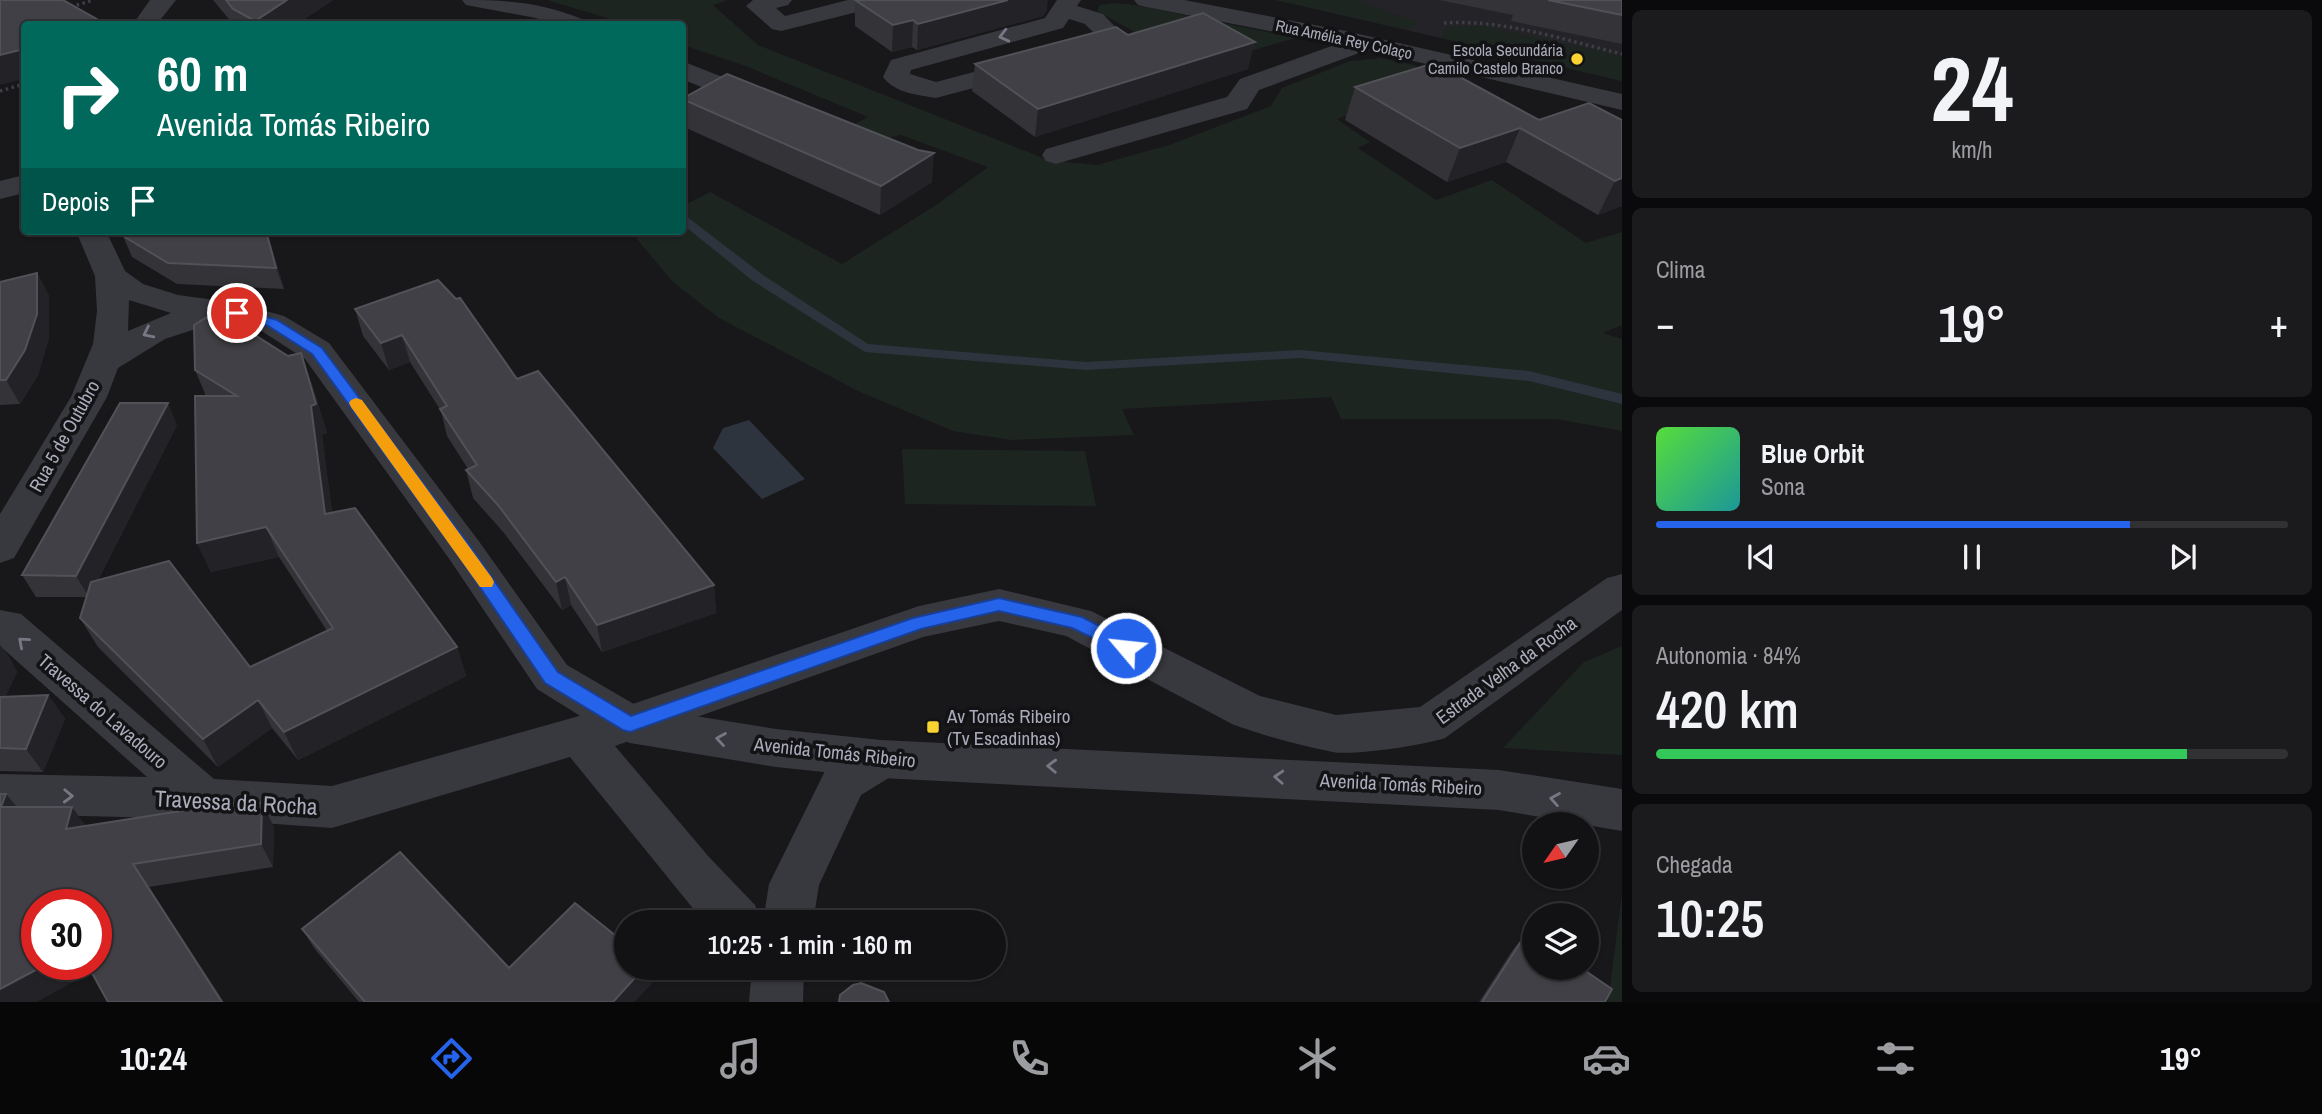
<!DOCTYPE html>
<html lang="pt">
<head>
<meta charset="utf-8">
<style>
	body { margin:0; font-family:"Archivo Narrow",sans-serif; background:#1b1a1d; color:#f1f3f6; height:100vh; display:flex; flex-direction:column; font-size:26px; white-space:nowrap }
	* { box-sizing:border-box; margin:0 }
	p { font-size:23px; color:#9c9da0 }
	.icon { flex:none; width:38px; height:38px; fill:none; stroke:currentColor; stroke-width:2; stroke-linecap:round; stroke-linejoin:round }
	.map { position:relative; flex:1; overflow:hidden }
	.drawer { display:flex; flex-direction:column; gap:10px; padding:10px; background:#0a090b; width:700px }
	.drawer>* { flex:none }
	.hud { position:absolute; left:21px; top:21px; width:665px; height:214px; border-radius:7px; box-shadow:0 2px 5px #0004,0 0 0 2px #313134; background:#00695c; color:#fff; overflow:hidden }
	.needle { width:46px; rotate:236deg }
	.controls { position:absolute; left:1522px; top:812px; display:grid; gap:14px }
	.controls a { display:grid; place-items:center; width:77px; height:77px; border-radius:50%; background:#121114; box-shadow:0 2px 5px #0004,0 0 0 2px #313134; font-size:35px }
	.speed { position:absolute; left:21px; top:889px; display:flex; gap:14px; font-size:35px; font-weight:700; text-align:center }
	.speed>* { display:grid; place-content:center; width:91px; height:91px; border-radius:50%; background:#121114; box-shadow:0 2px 5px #0004,0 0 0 2px #313134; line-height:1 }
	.speed .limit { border:10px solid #d22; background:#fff; color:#111 }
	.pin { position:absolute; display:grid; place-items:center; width:60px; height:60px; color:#fff; margin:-30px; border:4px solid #fff; border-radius:50%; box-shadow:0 2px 7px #0007 }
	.me { position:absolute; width:77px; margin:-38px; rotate:298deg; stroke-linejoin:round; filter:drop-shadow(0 0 5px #0008) }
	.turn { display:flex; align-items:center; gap:24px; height:147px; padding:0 21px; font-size:32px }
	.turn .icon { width:91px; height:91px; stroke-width:2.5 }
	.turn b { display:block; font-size:49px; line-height:60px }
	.then { display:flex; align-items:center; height:66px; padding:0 21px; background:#0003; gap:14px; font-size:26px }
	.big { font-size:52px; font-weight:600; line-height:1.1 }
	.drawer .card { flex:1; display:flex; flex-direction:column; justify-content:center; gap:10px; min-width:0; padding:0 24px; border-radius:10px; background:#1b1a1d }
	.drawer .dial { align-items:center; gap:0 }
	.dial b { font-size:91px; line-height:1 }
	.song { display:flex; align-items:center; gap:21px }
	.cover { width:84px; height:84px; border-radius:10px; background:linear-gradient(135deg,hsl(110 70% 55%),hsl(180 70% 35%)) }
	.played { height:7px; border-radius:4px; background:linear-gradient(90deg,#2563eb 75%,#313134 75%) }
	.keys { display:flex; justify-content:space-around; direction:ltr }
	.heat { display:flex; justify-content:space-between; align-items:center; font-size:38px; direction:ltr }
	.charge { height:10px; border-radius:5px; background:linear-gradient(90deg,#34c759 84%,#313134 0) }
	.trip { position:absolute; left:614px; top:910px; width:392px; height:70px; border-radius:35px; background:#121114; box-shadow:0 2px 5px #0004,0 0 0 2px #313134; font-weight:600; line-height:70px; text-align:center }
	.tabs { display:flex; height:112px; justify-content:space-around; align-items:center; background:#070708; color:#9c9da0 }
	.tabs .icon { width:49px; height:49px }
	.tabs .on { color:#2563eb }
	.tabs b { font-size:32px; color:#f1f3f6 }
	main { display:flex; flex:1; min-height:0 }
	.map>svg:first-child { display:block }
	.built { fill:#242327 }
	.green { fill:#1d2520 }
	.water { fill:#2d343e }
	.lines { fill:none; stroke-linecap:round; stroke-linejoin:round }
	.stream { fill:#2d343e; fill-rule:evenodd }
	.path { stroke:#3e3f46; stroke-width:3.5; stroke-dasharray:2.5 3.5; stroke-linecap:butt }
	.minor { fill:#38383f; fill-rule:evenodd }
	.tertiary { fill:#38383f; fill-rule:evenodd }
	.wall { fill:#343338 }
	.shaded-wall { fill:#232226 }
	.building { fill:#404046; stroke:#515158; stroke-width:2 }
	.oneway { stroke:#767883 }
	.route { fill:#2563eb; stroke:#184099; stroke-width:2 }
	.slow { fill:#f59e0b }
	.poi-dot { fill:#f8d332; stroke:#131215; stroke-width:2.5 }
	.labels { text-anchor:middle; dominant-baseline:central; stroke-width:7; stroke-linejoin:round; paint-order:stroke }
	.far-street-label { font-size:16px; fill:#a9acba; stroke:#131215 }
	.far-poi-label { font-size:16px; fill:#a9acba; stroke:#131215; text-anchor:end }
	.street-label { font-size:19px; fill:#a9acba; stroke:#131215 }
	.poi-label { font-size:19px; fill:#a9acba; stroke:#131215; text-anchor:start }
	.near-street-label { font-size:23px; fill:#a9acba; stroke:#131215 }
</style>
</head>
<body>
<main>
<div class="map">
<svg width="1622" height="1002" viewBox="0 0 1622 1002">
	<rect width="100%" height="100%" fill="#18171a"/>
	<path class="built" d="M1276,0H1622V81L1441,38Z"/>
	<g class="green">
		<path d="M547,0H728L713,5L758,45L1048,160L1097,165L1169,145L1271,106L1282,88L1350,61L1381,58L1414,65L1433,82L1421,92L1337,119L1370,142L1358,148L1436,200L1492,180L1586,243L1622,232V325L1603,333L1622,339V431L1556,419H1341L1331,397L1122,409L1134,435L1011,440L953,431L858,391L719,318L673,282L630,231H682L683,202L687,204L710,192L842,264L936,205L988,167L901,135L880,140L849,127L868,117L743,65L683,45L682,24H627Z"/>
		<path d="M1276,0H1357L1418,23L1407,30Z"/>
		<path d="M1113,3L1135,5L1296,38L1236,55L1160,46L1097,11L1100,5Z"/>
		<path d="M1484,26L1622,56V81L1441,38L1446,27Z"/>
		<path d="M902,449L1085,451L1096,506L905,504Z"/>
		<path d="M1622,646V755L1503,748L1584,662Z"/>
		<path d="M1622,894V1002H1608Z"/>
	</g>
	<path class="water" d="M749,420L805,479L762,499L713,448L723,428Z"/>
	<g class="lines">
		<path class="stream" d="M682,213L763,275L868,344L1086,362L1300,350L1529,371L1622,394V404L1529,381L1300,358L1086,370L865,352L753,281L682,224Z"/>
		<g class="path">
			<path d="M71,7L93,0"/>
			<path d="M1444,23C1504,19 1564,40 1622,54"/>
			<path d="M0,91L24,84"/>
		</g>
		<g class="minor">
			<path d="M462,0C508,0 539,2 582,19L585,24H552L536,18L466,5Z"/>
			<path d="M792,0L788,5L776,8L785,16L848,0H889L885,5L781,31L772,29L746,6L753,0Z"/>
			<path d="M1057,0H1081L1077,6L1103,14L1121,33L1116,50L936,98C919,95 894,93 883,77L891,60L1045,18ZM1069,19L1085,24L1096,35L1095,40L936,82L910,74L911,70L1063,28Z"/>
			<path d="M1134,0H1184L1346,31L1622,94V110L1367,50L1259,90L1247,109L1066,161L1056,164L1046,161L1042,155L1046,149L1227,97L1240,79L1337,44L1146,7L1138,5Z"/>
			<path d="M682,61L770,96L774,102L770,108L761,110L752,108L682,79Z"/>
			<path d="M24,175V193L0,199V181Z"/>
			<path d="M1622,574V610L1445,738C1426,745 1352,756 1333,752C1300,746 1266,736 1234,725L1066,636L999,621L923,637L615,746L709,857L755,905L762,922H704L570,757L332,828L204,819L0,814V774L147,777L0,646V610L21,614L214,779L332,786L579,716L630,705L919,606L999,589L1091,611L1260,696L1336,715L1420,707L1607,578Z"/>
			<path d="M881,740L897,745L904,759L897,773L861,795L819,885L813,922H763L769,884L827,767L865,745Z"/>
			<path d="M752,968H804L803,1002H749Z"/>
		</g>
		<g class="tertiary">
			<path d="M150,0H176L157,24H133Z"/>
			<path d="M76,231H106L125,271L143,284L178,295L237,303L284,316L329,343L478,540L567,665L639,707L776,729L881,740L1499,770L1622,789V831L1499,810L881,778L776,767L630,743L614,737L537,689L450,560L305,359L260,330L220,321L165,339L118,368L107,397L14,558L0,563V514L71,397L93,344L97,311L95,276ZM129,300L171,313L128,331Z"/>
		</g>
	</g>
	<g class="wall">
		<path d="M213,0H333L297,24H233Z"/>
		<path d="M855,0L1047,10L1043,16L917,50L912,47L892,52L855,26Z"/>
		<path d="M1439,0H1622V44L1511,21L1513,15Z"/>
		<path d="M975,64L1248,69L1035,137L972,91Z"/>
		<path d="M1355,87L1539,120H1622V206L1598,215L1506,162L1447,182L1345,120Z"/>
		<path d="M682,99L932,182L880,215L684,127Z"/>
		<path d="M123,236L271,245L284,289L177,284L132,257Z"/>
		<path d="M37,273L49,296V338L38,375L20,404L0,405V282Z"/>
		<path d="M355,309L517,379L714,585L716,613L602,652L571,605L562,610L504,533L473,498L466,470L468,469L447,436L441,411L410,362L389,370L363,336Z"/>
		<path d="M195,370L311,381L327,433L322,435L332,513L457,647L466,676L298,760L272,728L218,767L98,647L80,618L86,597H36L22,575L177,425L98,580L250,667L327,631L279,557L211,572L197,543L206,396Z"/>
		<path d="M0,645L9,657L17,672L5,697L48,695L65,719L43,772L0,771Z"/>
		<path d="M6,794L17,807L85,826L274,827L273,867L149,887L224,1002H108L91,972L36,1002Z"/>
		<path d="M302,929L509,968L653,982L634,1002H359L314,948Z"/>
		<path d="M1527,932L1605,1002H1479L1512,951Z"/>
	</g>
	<g class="shaded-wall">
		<path d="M287,0H333L297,24H256L255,21Z"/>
		<path d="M1008,0H1048L1047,10L1043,16L917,50L918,24Z"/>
		<path d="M913,20L912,47L892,52L893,25Z"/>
		<path d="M1255,42L1248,69L1035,137L1038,109Z"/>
		<path d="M24,49V79L0,85V55Z"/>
		<path d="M1520,128L1506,162L1447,182L1460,148Z"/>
		<path d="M934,153L932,182L880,215L881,186Z"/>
		<path d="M1622,178V206L1598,215L1615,181Z"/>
		<path d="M266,231L271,245L284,289L276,268Z"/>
		<path d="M37,273L49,296V338L38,375L20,404L6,380Z"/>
		<path d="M402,335L410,362L389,370L381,343Z"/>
		<path d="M301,353L311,381L327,433L322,435L336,543L325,514Z"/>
		<path d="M168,403L177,425L89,597L76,576Z"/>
		<path d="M266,527L279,557L211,572L197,543Z"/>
		<path d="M565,577L571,605L562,610L556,582Z"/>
		<path d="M714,585L716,613L602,652L597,625Z"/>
		<path d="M0,645L9,657L17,672L0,709Z"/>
		<path d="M457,647L466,676L298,760L284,732Z"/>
		<path d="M48,695L65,719L43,772L26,749Z"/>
		<path d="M258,700L272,728L218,767L203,739Z"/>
		<path d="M6,794L25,817L1,807Z"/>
		<path d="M262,803L274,827L273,867L261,844Z"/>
		<path d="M72,807L89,830L66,829Z"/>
		<path d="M133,864L149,887L224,1002H222Z"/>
		<path d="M47,964H92L96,970L36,1002H0V989Z"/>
		<path d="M644,968H650L653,982L634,1002H613Z"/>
	</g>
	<g class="building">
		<path d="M0,0H63L102,22L97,24H24V49L0,55Z"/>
		<path d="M226,0H287L255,21L233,9Z"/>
		<path d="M855,0H1008L918,24L913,20L893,25Z"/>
		<path d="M1548,0H1622V15Z"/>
		<path d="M1203,13L1255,42L1038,109L975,64L1116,27L1128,35Z"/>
		<path d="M1434,63L1539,120L1589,103L1622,120V178L1615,181L1520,128L1460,148L1355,87Z"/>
		<path d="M727,74L918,150L934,153L881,186L682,99Z"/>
		<path d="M130,231H266L276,268L168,263L123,236Z"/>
		<path d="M37,273V314L25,350L6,380H0V282Z"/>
		<path d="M438,280L456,299L460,298L517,379L538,371L714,585L597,625L565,577L556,582L498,505L466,470L477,465L440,409L447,406L402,335L381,343L355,309Z"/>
		<path d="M217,311L288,356L301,353L316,404L311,406L325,514L355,508L457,647L284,732L258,700L203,739L80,618L91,582L169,561L250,667L333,628L266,527L197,543L195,396H237L195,370L194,325Z"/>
		<path d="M120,403H168L76,576L22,575Z"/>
		<path d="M48,695L26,749L0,748V697Z"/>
		<path d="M0,794H6L1,807H72L66,829L238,802L262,803L261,844L133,864L222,1002H108L87,964H96V905H37V964H47L0,989Z"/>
		<path d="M400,852L509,968L575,903L626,944V968H644L613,1002H365L302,929Z"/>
		<path d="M1527,932L1535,937V968H1581L1612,989L1605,1002H1482Z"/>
		<path d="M861,983L884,992L889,1002H839L840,995L853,985Z"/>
	</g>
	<defs><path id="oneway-chevron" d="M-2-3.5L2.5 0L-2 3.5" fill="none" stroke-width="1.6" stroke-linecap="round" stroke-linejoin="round" transform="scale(1.75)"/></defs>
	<g class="oneway">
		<use href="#oneway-chevron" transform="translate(1004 36) rotate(166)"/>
		<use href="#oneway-chevron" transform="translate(148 333) rotate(154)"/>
		<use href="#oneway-chevron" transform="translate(23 642) rotate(-139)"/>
		<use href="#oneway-chevron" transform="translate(721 739) rotate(-171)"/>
		<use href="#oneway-chevron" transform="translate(1052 766) rotate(-178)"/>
		<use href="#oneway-chevron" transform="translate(1279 777) rotate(-177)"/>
		<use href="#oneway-chevron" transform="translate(68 796) rotate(2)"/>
		<use href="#oneway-chevron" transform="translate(1555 799) rotate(-170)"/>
	</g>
	<path class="route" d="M237,309L277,320L322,348L470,546L558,672L631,716L913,618L999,598L1082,617L1132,643L1135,648L1132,652L1126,654L1072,628L999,611L921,629L630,732L623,730L545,683L458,555L312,354L268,326L232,316V310Z"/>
	<path class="slow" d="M356,398L362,400L492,578L494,582L492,587H480L351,407L349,403L351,400Z"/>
	<g class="poi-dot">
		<circle cx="1577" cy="59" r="7"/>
		<rect x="926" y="720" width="14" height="14" rx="3.5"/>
	</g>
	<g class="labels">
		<g class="far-street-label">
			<text transform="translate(1344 39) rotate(12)">Rua Amélia Rey Colaço</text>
		</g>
		<g class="far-poi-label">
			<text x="1563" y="50">Escola Secundária<tspan x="1563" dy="18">Camilo Castelo Branco</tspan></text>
		</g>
		<g class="street-label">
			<text transform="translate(64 436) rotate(-61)">Rua 5 de Outubro</text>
			<text transform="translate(1506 670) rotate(-36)">Estrada Velha da Rocha</text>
			<text transform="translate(103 711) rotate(41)">Travessa do Lavadouro</text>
			<text transform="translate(835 752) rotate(6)">Avenida Tomás Ribeiro</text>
			<text transform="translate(1401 784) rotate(3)">Avenida Tomás Ribeiro</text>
		</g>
		<g class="poi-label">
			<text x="947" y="716">Av Tomás Ribeiro<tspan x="947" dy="22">(Tv Escadinhas)</tspan></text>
		</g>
		<g class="near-street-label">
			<text transform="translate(236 802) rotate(3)">Travessa da Rocha</text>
		</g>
	</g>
</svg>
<div class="controls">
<a><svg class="needle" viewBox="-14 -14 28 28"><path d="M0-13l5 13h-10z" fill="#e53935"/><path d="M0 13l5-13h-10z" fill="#9c9da0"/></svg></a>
<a><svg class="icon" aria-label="layers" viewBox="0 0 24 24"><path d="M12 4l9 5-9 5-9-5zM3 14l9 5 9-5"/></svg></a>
</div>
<div class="speed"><div class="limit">30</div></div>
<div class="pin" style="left:237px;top:313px;background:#d93025"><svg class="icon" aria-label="arrive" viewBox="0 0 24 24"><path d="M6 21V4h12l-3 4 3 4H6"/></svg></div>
<svg class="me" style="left:1126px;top:648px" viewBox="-20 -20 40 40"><circle r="17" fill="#2563eb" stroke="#fff" stroke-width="3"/><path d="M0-11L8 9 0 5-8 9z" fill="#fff"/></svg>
<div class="trip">10:25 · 1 min · 160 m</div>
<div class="hud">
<div class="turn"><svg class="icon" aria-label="right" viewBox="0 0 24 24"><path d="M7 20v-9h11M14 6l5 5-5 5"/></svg><div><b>60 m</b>Avenida Tomás Ribeiro</div></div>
<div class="then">Depois<svg class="icon" aria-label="arrive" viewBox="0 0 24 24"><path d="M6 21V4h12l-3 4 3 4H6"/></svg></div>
</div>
</div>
<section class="drawer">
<div class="card dial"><b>24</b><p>km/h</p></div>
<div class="card"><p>Clima</p>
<div class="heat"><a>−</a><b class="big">19°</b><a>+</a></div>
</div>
<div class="card">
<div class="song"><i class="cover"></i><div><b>Blue Orbit</b><p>Sona</p></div></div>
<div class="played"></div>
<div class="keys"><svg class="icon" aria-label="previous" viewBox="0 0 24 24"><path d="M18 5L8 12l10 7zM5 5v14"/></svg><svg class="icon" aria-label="pause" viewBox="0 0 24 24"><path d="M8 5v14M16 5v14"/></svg><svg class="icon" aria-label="next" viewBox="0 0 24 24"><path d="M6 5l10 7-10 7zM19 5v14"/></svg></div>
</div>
<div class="card"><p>Autonomia · 84%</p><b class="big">420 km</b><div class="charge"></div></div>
<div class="card"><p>Chegada</p><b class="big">10:25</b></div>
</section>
</main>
<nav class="tabs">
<b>10:24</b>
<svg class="icon on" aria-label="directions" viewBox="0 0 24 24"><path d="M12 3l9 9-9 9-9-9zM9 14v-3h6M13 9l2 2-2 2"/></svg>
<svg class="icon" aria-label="music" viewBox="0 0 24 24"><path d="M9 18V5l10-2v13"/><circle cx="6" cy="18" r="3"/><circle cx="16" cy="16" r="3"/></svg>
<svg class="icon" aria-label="phone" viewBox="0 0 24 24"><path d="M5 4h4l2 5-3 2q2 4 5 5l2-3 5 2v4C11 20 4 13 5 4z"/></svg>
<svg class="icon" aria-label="climate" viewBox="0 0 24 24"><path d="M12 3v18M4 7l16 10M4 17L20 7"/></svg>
<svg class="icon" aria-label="car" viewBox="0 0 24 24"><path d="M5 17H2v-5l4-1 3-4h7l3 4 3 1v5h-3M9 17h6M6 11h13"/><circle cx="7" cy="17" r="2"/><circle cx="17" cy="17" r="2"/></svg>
<svg class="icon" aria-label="filters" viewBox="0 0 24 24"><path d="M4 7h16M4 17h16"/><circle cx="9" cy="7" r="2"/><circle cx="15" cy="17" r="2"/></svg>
<b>19°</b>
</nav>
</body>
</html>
